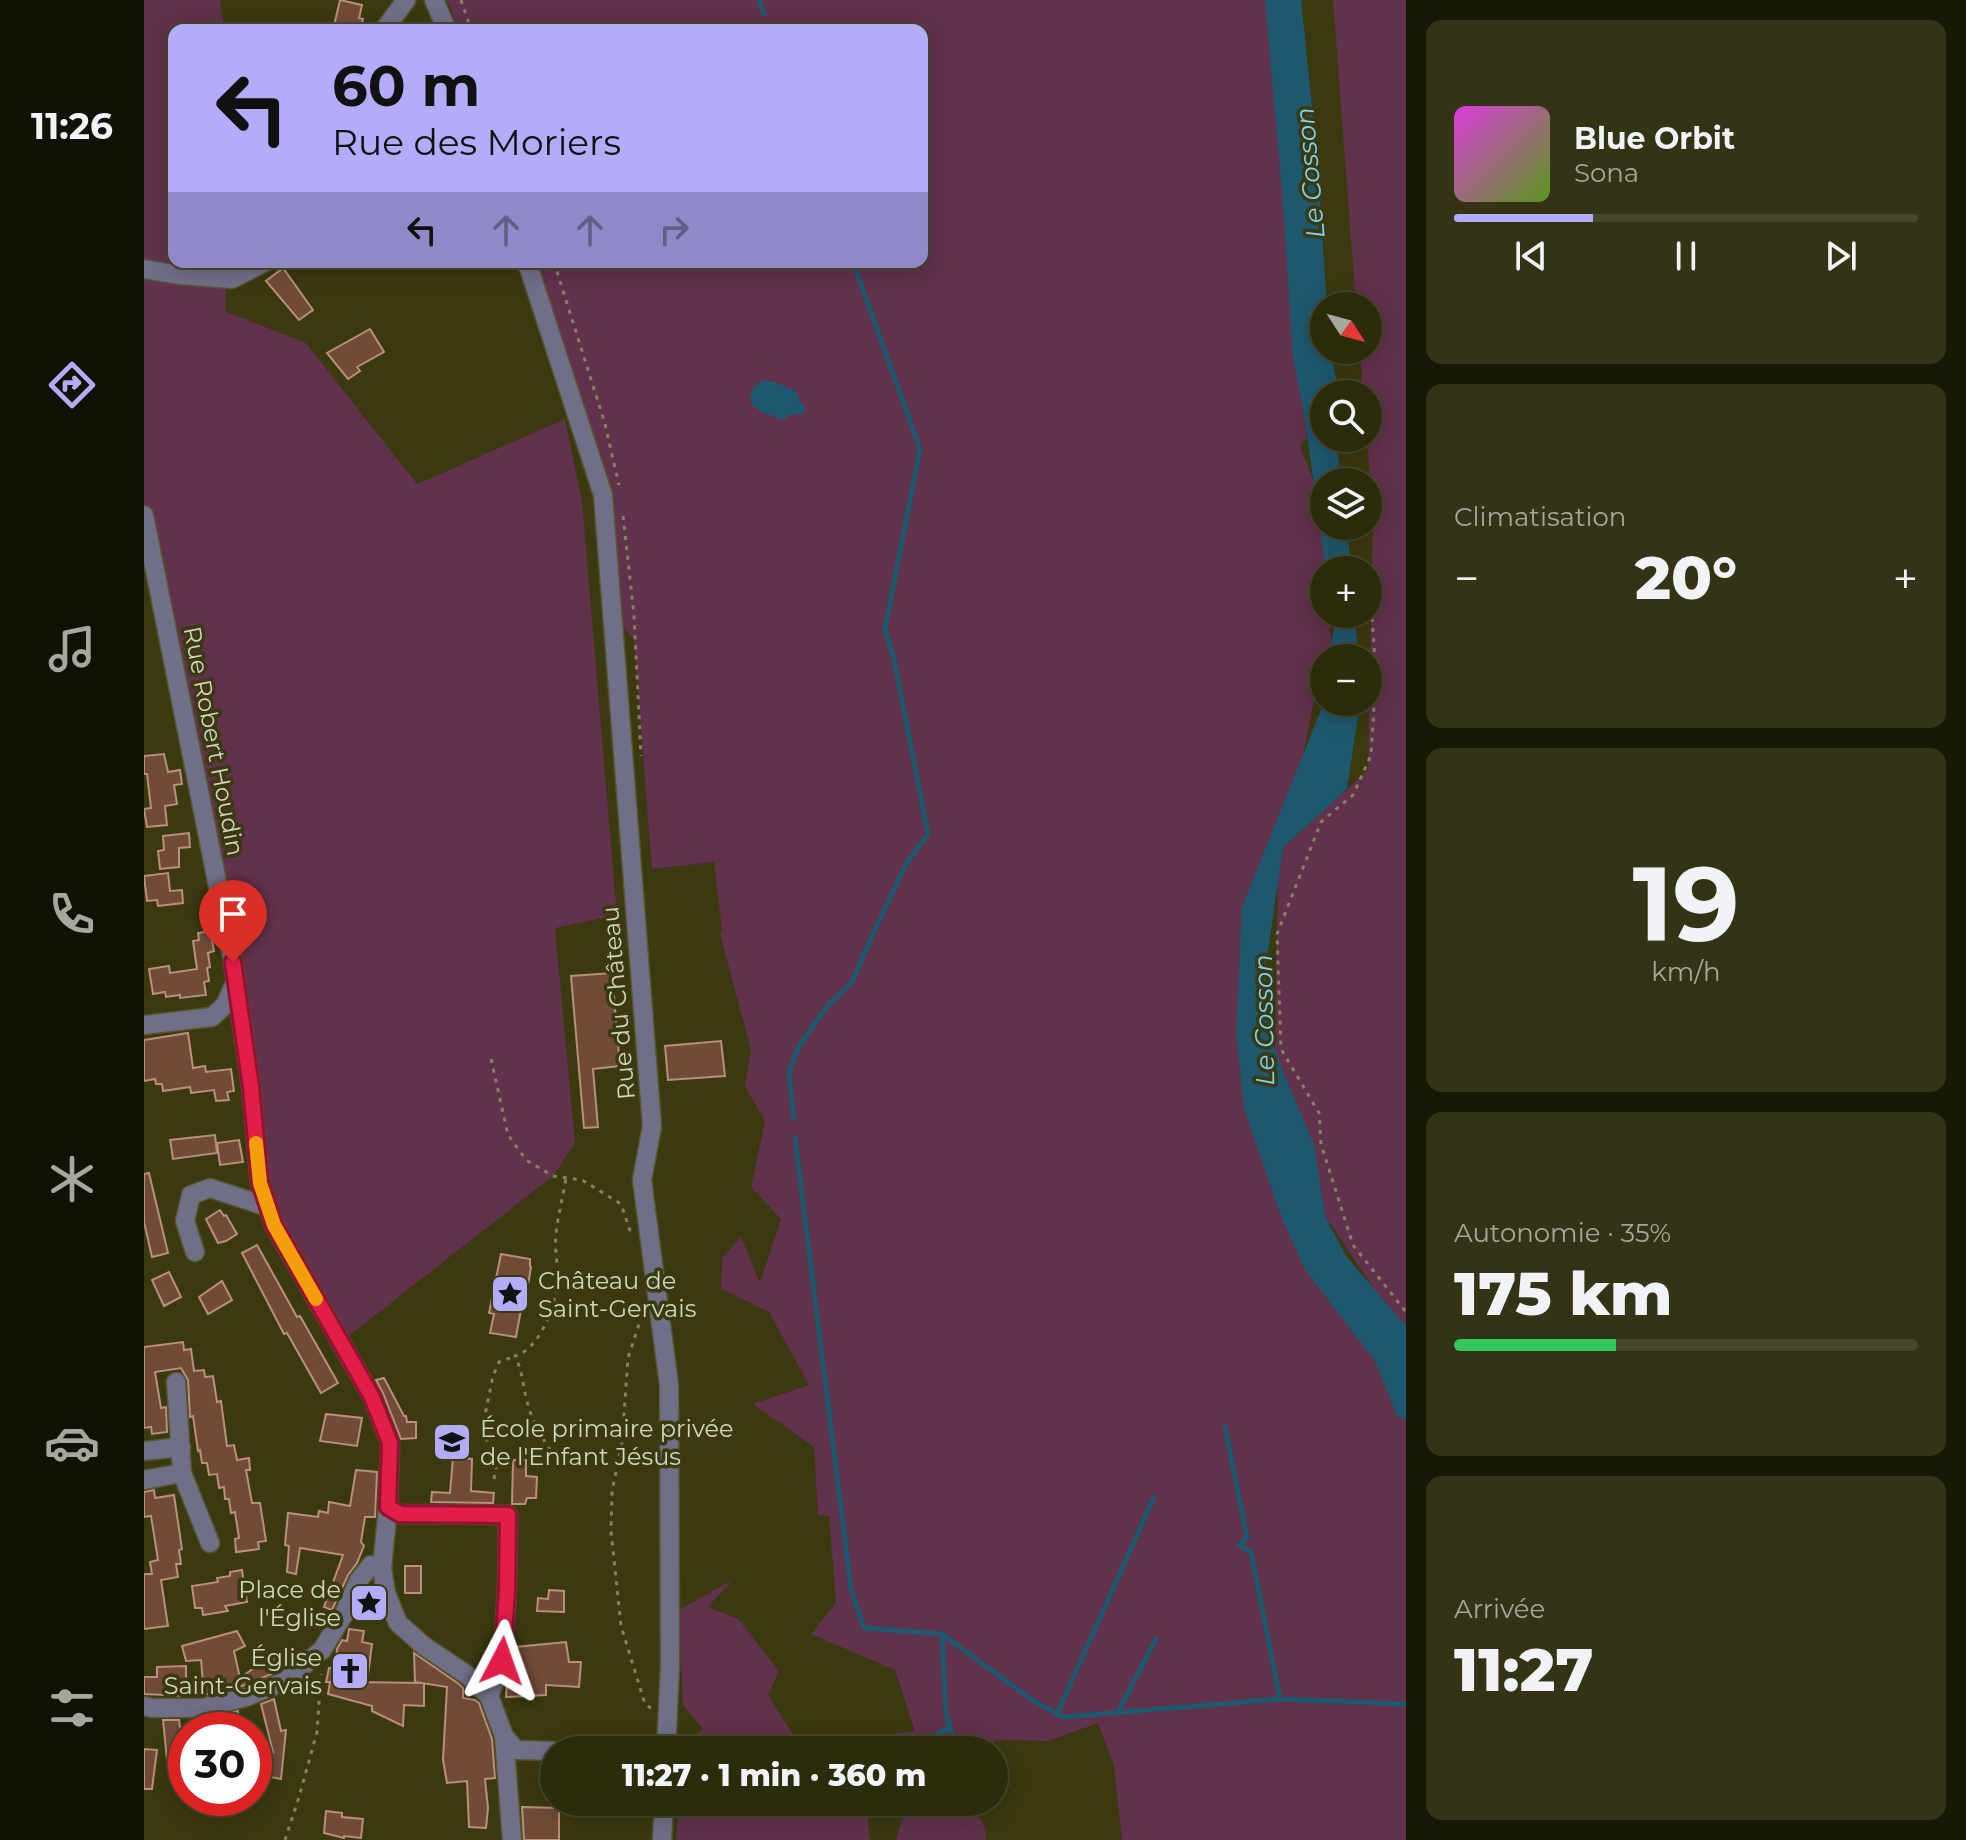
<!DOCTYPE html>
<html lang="fr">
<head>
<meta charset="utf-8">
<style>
	body { margin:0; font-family:Montserrat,sans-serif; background:#343315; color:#f1f3f6; height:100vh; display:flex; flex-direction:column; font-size:30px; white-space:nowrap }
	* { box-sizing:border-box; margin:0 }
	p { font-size:26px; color:#a6a79d }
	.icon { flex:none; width:44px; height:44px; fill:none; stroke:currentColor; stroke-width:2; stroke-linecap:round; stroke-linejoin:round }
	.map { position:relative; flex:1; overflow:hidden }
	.details { display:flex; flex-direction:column; gap:20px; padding:20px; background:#181807; width:560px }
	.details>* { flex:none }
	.hud { position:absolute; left:24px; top:24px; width:760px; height:244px; border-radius:16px; box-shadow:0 4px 20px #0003,0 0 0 2px #48472d; background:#b3adf9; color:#111; overflow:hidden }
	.needle { width:52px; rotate:126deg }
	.controls { position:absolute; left:1166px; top:292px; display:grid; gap:16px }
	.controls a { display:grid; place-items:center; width:72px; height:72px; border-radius:50%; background:#2c2b0c; box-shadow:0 4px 20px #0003,0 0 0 2px #48472d; font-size:40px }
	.speed { position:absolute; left:24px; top:1712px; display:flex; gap:16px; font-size:40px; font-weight:700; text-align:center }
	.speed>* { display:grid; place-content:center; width:104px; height:104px; border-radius:50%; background:#2c2b0c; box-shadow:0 4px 20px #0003,0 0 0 2px #48472d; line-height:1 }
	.speed .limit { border:12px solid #d22; background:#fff; color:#111 }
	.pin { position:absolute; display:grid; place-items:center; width:68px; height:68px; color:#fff; margin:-82px -34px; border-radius:50% 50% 50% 0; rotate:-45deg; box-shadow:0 0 8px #0007 }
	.pin .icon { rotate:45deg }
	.me { position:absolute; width:88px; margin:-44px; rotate:4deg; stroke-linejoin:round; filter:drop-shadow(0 0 6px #0008) }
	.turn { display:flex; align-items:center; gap:28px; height:168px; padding:0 32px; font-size:36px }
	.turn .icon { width:104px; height:104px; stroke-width:2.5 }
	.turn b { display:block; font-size:56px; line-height:68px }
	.lanes { display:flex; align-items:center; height:76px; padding:0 32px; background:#0003; justify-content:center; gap:40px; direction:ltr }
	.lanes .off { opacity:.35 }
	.big { font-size:60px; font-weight:800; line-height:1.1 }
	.details .tile { flex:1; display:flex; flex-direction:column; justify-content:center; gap:12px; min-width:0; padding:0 28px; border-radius:16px; background:#343315 }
	.details .dial { align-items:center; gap:0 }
	.dial b { font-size:104px; line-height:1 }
	.song { display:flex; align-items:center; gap:24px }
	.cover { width:96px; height:96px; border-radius:12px; background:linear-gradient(135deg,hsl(300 70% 55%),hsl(90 70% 35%)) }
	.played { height:8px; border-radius:4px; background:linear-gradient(90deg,#b3adf9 30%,#48472d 30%) }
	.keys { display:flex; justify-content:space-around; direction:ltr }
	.heat { display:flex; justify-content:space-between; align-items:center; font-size:44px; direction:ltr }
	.charge { height:12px; border-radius:6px; background:linear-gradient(90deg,#34c759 35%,#48472d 0) }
	.trip { position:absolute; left:396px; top:1736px; width:468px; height:80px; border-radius:40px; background:#2c2b0c; box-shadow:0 4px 20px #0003,0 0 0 2px #48472d; font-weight:800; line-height:80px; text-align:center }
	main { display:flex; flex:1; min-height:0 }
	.tab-bar { display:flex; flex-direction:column; width:144px; justify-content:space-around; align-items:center; background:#121105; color:#a6a79d }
	.tab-bar .icon { width:56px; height:56px }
	.tab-bar .selected { color:#b3adf9 }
	.tab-bar b { font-size:36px; color:#f1f3f6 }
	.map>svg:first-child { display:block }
	.green { fill:#62314b }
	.water { fill:#1e586f }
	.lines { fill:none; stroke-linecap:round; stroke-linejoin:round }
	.stream { stroke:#1e586f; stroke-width:5 }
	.building { fill:#714b38; stroke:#ba8f7b; stroke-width:2 }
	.minor-casing { stroke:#56552f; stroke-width:21 }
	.path { stroke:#838363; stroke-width:3; stroke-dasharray:4 6; stroke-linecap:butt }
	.minor { stroke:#706f88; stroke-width:18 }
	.route-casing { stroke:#92132f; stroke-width:20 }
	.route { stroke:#e11d48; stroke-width:14 }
	.slow { stroke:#f59e0b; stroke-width:14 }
	.labels { text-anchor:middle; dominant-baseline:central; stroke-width:7; stroke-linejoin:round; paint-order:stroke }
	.street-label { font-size:24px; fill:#d4d4be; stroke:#3a3910 }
	.poi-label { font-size:24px; fill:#d4d4be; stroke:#3a3910; text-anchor:start }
	.water-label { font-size:26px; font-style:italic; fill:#80d1f4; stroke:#3a3910 }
</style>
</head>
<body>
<main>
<nav class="tab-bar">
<b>11:26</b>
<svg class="icon selected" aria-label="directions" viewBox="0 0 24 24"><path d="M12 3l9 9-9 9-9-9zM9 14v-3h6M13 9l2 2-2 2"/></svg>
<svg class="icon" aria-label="music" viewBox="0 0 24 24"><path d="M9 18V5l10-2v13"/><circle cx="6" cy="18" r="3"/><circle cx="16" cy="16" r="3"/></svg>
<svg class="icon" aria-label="phone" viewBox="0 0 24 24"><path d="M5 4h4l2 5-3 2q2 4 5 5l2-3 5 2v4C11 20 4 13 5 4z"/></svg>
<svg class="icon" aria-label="climate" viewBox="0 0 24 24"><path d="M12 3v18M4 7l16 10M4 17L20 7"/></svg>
<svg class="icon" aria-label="car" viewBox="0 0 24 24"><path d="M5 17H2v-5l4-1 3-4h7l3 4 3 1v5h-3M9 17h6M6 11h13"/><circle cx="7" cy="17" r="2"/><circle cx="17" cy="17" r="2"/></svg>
<svg class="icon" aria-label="filters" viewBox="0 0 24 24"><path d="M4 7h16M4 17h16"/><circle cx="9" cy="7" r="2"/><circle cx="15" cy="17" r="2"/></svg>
</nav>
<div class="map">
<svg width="1262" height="1840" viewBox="0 0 1262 1840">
	<rect width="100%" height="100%" fill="#3a3910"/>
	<g class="green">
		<path d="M0,0H76L80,30H30V262H83L81,311L162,343L273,484L421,419L438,502L473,915L411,928L431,1143L409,1176L202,1338L122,1217L12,553L0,520Z"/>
		<path d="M301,0H1130L1166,435L1156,446L1177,501L1182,570H1180V614H1185L1188,658H1180V692L1171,695L1155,776L1098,907L1101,1029L1253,1416L1262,1420V1840H978L970,1766L954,1723L904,1741L853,1740L842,1750H679L678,1744L771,1731L751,1670L667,1634L692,1603L685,1516L674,1515L670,1447L609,1404L665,1385L625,1312L577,1289L578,1258L597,1237L616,1283L637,1219L607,1187L621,1121L601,1086L607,1050L576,934L578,929L570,862L508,869L490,639L477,625L462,480L391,262H778V30H314L306,5Z"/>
		<path d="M1189,0H1262V1336L1181,1216L1130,1085L1134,882L1139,848L1224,770L1229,518L1223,438L1224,394H1219L1216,350H1224V306H1212Z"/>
		<path d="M588,1580L564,1607L594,1619L635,1671L624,1695L659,1750H540L541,1746L559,1729L539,1705L535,1610Z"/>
		<path d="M535,1802H722L726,1840H532Z"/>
		<path d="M763,1802H828L841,1829L842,1840H752Z"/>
	</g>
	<g class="water">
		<path d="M1121,0H1157L1172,145L1183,306H1180V350H1186L1195,393L1180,394V438H1191L1198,482H1180V526H1203L1207,570H1182L1160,414L1149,357L1138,193Z"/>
		<path d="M616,381H628L652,391L656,402L662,408L659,414H649L639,420C617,413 592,406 616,381Z"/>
		<path d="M1188,614H1211L1214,658H1185L1190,627Z"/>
		<path d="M1180,691V702H1216L1203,789L1139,848L1121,972L1124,1030L1140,1074L1170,1144L1181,1216L1202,1256L1262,1326V1420L1253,1416L1231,1361L1161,1270L1137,1216L1100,1109L1092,1031L1098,907L1178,707Z"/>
	</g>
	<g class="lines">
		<g class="stream">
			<path d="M615,0L620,14"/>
			<path d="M650,1119L645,1072L655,1046L684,1005L708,982L728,936L762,864L784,834L750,659L741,629L776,449L709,262"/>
			<path d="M651,1138L707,1589L720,1628L798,1634L888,1700L919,1717L1136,1699L1262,1704"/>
			<path d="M1081,1427L1103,1538L1095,1545L1107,1552L1136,1699"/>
			<path d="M798,1634L802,1714L813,1750"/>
			<path d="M974,1712L1012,1639"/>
			<path d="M913,1714L1010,1497"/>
			<path d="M766,1750L806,1727"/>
		</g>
	</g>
	<g class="building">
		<path d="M196,0L218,5L215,18L219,19L216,30H189Z"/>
		<path d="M139,268L169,310L155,320L122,281Z"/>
		<path d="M226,329L240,352L213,367L216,371L204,379L183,353Z"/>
		<path d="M20,754L24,772L36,770L38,784L30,785L33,804L21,806L23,825L3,827L0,809L7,808L3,774H0V756Z"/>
		<path d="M45,833L46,847L35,848V867L16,869L14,851L20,850L19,836Z"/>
		<path d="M24,873L26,891L38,890L39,903L14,906L13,900L3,901L0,876Z"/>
		<path d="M66,931L70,951L64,953L66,967L63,968L65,981L60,982L62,995L36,998V995L22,997L21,992L9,994L5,969L25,966L26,973L53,969L49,941L55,940L54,933Z"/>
		<path d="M468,973L476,1066L449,1069L454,1127L440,1128L427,976Z"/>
		<path d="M44,1033L49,1068L61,1066L62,1072L87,1069L90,1091L83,1092L85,1100L72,1101L70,1090L47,1093L46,1087L19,1091L18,1084H12L11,1079L0,1081V1040Z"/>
		<path d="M577,1041L581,1076L524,1080L521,1046Z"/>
		<path d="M71,1135L73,1153L29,1159L26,1140Z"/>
		<path d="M95,1140L99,1162L76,1165L73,1143Z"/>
		<path d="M5,1173L24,1253L8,1257L0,1222V1174Z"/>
		<path d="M76,1210L80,1216L82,1215L93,1234L82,1241L74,1243L62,1219Z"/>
		<path d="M113,1245L153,1317L156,1316L194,1383L177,1393L143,1333L140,1334L98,1253Z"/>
		<path d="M357,1254L386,1259V1266L387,1267L381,1304H378L372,1337L346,1333L350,1314L345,1313Z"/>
		<path d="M25,1272L37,1297L20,1306L8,1280Z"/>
		<path d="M78,1281L88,1300L64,1314L55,1297Z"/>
		<path d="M39,1342L40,1350L47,1349L50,1371L60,1370L61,1377L69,1376L73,1402L77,1401L83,1446L90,1445L93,1460L105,1458L106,1470H102L108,1503H116L122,1541L114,1542L115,1549L92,1552L91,1539L95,1538L91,1512L87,1513L85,1499H81L80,1487L75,1488L73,1474L65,1475L63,1463H58L56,1450L54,1451L49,1416L46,1417L44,1380L37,1368L11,1372L17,1408L22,1407L23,1432L8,1434L7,1427L0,1428V1347Z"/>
		<path d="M240,1378L260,1416H262L263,1422H272V1438L257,1439L239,1393L232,1380Z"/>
		<path d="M182,1414L218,1418L213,1446L176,1441Z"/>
		<path d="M309,1457L328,1459L327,1491L350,1493L349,1503L287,1502L288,1492L306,1493Z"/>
		<path d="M369,1460H382V1476L393,1477L392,1498H383L381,1504H368Z"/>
		<path d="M212,1470L233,1472L231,1517H221L217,1542L220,1546L213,1563L204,1575L188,1610L180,1607L199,1555L156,1548L152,1574L143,1572L145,1546L141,1545L144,1513L174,1517L175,1511L184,1513L185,1502L206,1506Z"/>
		<path d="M10,1490L11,1498L30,1495L38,1549L35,1550L37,1564H32L34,1577L17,1580L24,1626L0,1629V1574H8L6,1562L14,1560L7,1516L0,1517V1492Z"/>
		<rect x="261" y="1566" width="16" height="27"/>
		<path d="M98,1570L103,1602L81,1606L84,1611L59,1615L58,1608H51L48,1586L74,1582L73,1578L86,1576V1572Z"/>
		<path d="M405,1590L420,1591V1612L393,1611L394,1598L404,1599Z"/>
		<path d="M205,1629L220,1631L218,1642L228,1644L224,1675L209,1682L280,1683V1706L260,1705L259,1726L228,1711V1706L184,1694L186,1682H182L185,1668H191L193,1649L198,1640L203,1641Z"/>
		<path d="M93,1631L101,1646L90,1651L96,1678L132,1652L142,1665L135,1671L98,1686L60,1695L57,1660L42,1661L38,1646Z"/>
		<path d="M422,1642L425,1662H437L435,1687L402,1685V1695L362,1697L363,1682L373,1681L370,1659L371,1647Z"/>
		<path d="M270,1653L315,1684L319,1688V1698L331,1700L335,1703L348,1739L351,1778L341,1779L344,1808L342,1828L325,1827L323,1781L303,1783L299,1760L303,1687L271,1682Z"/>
		<path d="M42,1666V1696L0,1694V1677H13V1667Z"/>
		<path d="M130,1699L137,1731L142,1730L137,1779L116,1775L119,1751L129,1752L117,1704Z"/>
		<path d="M94,1711L96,1730H68L67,1718Z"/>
		<path d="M19,1720H35L37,1735L42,1734V1756H35L24,1770Z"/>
		<path d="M0,1749L13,1750L8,1789H0Z"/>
		<path d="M378,1807L415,1808V1840H380Z"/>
		<path d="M182,1811L198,1813V1817L219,1819L217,1838L200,1836V1838L180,1833Z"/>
	</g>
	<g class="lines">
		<g class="minor-casing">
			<g id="minor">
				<path d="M290,0L303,30"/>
				<path d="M240,30L262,0"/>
				<path d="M383,262L459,495L508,1126L498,1180L525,1385L526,1666L522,1750"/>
				<path d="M0,269L35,275L88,279L121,262"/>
				<path d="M0,515L89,962L107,1087L116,1183L130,1225L228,1397L246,1443L244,1507L238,1568L242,1593L254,1623L280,1646L323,1675L345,1696L360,1736L372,1750L410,1751"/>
				<path d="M0,1025L68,1017L81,1005L91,983"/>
				<path d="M51,1252L41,1221L47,1195L66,1188L124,1207"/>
				<path d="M32,1382L38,1473"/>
				<path d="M0,1451L37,1447"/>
				<path d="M0,1480L38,1473L66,1543"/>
				<path d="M244,1507L256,1514L364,1515L363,1592L358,1661L345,1696"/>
				<path d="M0,1706L8,1708H58L102,1697L141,1681L178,1650L200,1614L215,1580L227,1565L238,1568"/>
				<path d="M360,1736L368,1840"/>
				<path d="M518,1840L520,1802"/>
			</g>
		</g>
		<g class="path">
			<path d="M317,0L327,30"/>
			<path d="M410,262L461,424L475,485"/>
			<path d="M479,516L490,615L497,756"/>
			<path d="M1226,588L1232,675L1227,755L1209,795L1177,822L1133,934L1137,1049L1175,1113L1177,1144L1209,1245L1262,1312"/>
			<path d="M347,1059L364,1135L382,1160L409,1176L438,1180L477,1204L488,1237"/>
			<path d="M498,1315L484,1358L478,1443L468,1491L467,1531L477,1626L501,1704L508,1709"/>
			<path d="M417,1467C405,1448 390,1427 384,1405C379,1388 379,1372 371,1356C395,1350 411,1307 413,1284C415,1268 410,1250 412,1234C414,1215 419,1197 422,1178"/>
			<path d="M350,1479L353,1461L341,1437V1415L349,1376L355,1362L371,1356"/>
			<path d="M141,1840L155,1797L173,1732L177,1674"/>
		</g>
		<use href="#minor" class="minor"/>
	</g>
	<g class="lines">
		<g class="route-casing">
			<path id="route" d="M89,962L107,1087L116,1183L130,1225L228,1397L246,1443L244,1507L256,1514L364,1515L363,1592L358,1661"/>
		</g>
		<use href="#route" class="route"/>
		<path class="slow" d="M112,1143L116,1183L130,1225L172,1299"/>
	</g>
	<defs>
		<g id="sight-square" transform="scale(2)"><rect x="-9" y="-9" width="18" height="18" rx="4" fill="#b3adf9" stroke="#3a3910"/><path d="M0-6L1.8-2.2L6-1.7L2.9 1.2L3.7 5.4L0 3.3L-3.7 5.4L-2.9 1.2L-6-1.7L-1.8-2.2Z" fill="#111"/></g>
		<g id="school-square" transform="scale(2)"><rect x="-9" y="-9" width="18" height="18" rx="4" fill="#b3adf9" stroke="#3a3910"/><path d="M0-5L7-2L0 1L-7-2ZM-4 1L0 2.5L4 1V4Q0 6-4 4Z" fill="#111"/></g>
		<g id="church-square" transform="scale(2)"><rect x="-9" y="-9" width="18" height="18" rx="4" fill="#b3adf9" stroke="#3a3910"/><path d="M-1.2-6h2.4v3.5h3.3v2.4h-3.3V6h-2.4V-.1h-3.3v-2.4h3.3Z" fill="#111"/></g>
	</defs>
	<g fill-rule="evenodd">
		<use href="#sight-square" x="366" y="1294"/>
		<use href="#school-square" x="308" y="1442"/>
		<use href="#sight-square" x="225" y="1603"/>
		<use href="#church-square" x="206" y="1671"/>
	</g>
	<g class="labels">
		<g class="street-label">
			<text transform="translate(70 741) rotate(79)">Rue Robert Houdin</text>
			<text transform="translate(474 1003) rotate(-95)">Rue du Château</text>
		</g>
		<g class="poi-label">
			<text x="394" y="1280">Château de<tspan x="394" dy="28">Saint-Gervais</tspan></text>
			<text x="336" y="1428">École primaire privée<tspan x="336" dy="28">de l'Enfant Jésus</tspan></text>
			<text x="197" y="1589" text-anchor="end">Place de<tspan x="197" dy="28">l'Église</tspan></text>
			<text x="178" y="1657" text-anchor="end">Église<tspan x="178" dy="28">Saint-Gervais</tspan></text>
		</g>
		<g class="water-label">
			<text transform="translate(1166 173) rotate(-95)">Le Cosson</text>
			<text transform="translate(1120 1020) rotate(-91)">Le Cosson</text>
		</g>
	</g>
</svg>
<div class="controls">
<a><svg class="needle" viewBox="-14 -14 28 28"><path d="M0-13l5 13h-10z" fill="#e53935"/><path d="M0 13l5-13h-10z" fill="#a6a79d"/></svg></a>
<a><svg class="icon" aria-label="search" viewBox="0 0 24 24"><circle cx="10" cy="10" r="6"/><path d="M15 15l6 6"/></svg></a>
<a><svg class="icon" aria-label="layers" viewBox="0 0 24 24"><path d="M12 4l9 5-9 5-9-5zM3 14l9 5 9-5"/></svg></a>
<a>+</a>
<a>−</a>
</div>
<div class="speed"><div class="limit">30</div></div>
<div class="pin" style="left:89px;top:962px;background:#d93025"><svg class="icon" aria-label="arrive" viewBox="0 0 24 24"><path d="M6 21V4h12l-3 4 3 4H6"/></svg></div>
<svg class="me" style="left:358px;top:1661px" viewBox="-20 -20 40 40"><path d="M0-17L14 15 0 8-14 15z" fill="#e11d48" stroke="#fff" stroke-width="4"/></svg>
<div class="trip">11:27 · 1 min · 360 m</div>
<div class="hud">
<div class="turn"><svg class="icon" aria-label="left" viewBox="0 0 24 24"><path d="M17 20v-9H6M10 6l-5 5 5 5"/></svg><div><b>60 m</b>Rue des Moriers</div></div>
<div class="lanes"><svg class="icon" aria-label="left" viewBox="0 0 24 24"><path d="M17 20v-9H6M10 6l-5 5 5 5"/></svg><svg class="icon off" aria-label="ahead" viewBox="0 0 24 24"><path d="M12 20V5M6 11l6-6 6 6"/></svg><svg class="icon off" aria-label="ahead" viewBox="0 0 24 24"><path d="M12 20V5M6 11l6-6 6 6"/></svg><svg class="icon off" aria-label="right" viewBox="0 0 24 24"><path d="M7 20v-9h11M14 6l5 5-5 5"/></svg></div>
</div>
</div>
<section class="details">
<div class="tile">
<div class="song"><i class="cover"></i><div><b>Blue Orbit</b><p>Sona</p></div></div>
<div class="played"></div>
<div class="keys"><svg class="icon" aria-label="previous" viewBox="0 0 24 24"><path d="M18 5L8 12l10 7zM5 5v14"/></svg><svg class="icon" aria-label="pause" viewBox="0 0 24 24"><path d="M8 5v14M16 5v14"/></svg><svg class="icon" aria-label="next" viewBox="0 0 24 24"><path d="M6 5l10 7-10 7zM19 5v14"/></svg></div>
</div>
<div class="tile"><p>Climatisation</p>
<div class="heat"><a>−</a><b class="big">20°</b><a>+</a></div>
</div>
<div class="tile dial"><b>19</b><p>km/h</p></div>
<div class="tile"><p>Autonomie · 35%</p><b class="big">175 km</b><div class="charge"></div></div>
<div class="tile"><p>Arrivée</p><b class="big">11:27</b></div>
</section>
</main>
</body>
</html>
